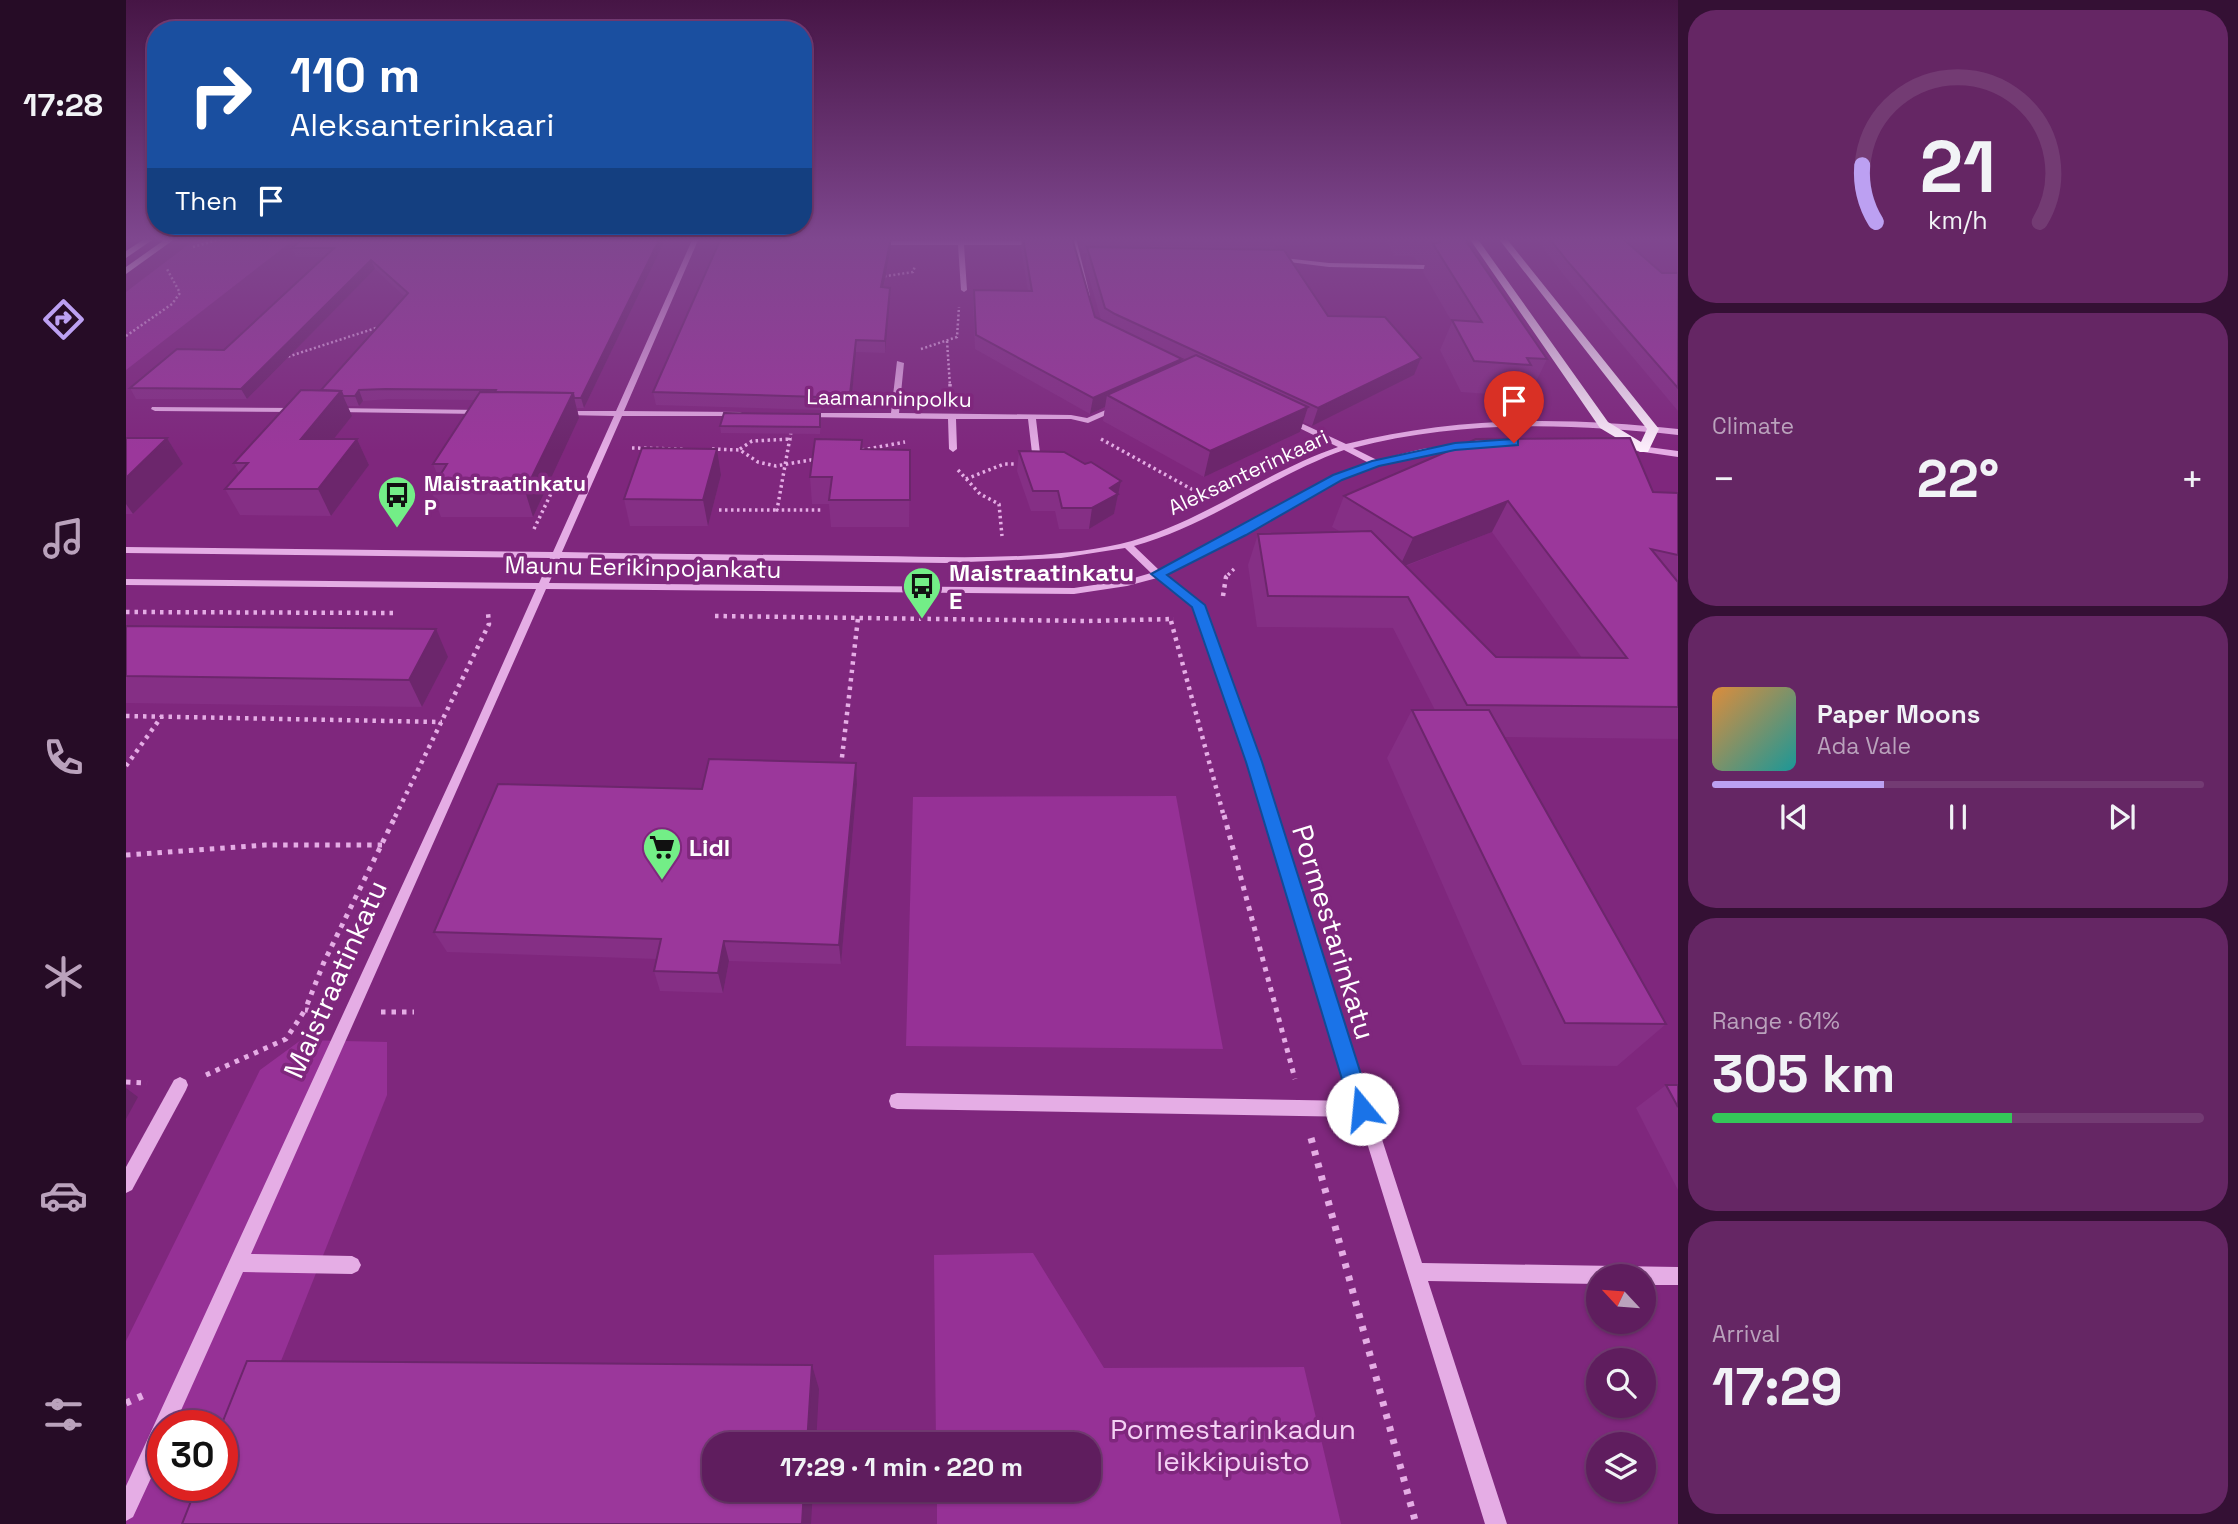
<!DOCTYPE html>
<html lang="en">
<head>
<meta charset="utf-8">
<style>
	body { margin:0; font-family:"Space Grotesk",sans-serif; background:#652664; color:#f1f3f6; height:100vh; display:flex; flex-direction:column; font-size:26px; white-space:nowrap }
	* { box-sizing:border-box; margin:0 }
	p { font-size:23px; color:#baa2bc }
	.icon { flex:none; width:38px; height:38px; fill:none; stroke:currentColor; stroke-width:2; stroke-linecap:round; stroke-linejoin:round }
	.map { position:relative; flex:1; overflow:hidden }
	.drawer { display:flex; flex-direction:column; gap:10px; padding:10px; background:#341034; width:560px }
	.drawer>* { flex:none }
	.guide { position:absolute; left:21px; top:21px; width:665px; height:214px; border-radius:28px; box-shadow:0 2px 5px #0004,0 0 0 2px #733b73; background:#1a4fa0; color:#fff; overflow:hidden }
	.needle { width:46px; rotate:296deg }
	.tools { position:absolute; left:1460px; top:1264px; display:grid; gap:14px }
	.tools a { display:grid; place-items:center; width:70px; height:70px; border-radius:50%; background:#5f1d5e; box-shadow:0 2px 5px #0004,0 0 0 2px #733b73; font-size:35px }
	.speed { position:absolute; left:21px; top:1410px; display:flex; gap:14px; font-size:35px; font-weight:700; text-align:center }
	.speed>* { display:grid; place-content:center; width:91px; height:91px; border-radius:50%; background:#5f1d5e; box-shadow:0 2px 5px #0004,0 0 0 2px #733b73; line-height:1 }
	.speed .limit { border:10px solid #d22; background:#fff; color:#111 }
	.pin { position:absolute; display:grid; place-items:center; width:60px; height:60px; color:#fff; margin:-72px -30px; border-radius:50% 50% 50% 0; rotate:-45deg; box-shadow:0 0 7px #0007 }
	.pin .icon { rotate:45deg }
	.me { position:absolute; width:77px; margin:-38px; rotate:343deg; stroke-linejoin:round; filter:drop-shadow(0 0 5px #0008) }
	.turn { display:flex; align-items:center; gap:24px; height:147px; padding:0 28px; font-size:32px }
	.turn .icon { width:91px; height:91px; stroke-width:2.5 }
	.turn b { display:block; font-size:49px; line-height:60px }
	.then { display:flex; align-items:center; height:66px; padding:0 28px; background:#0003; gap:14px; font-size:26px }
	.big { font-size:52px; font-weight:600; line-height:1.1 }
	.drawer .card { flex:1; display:flex; flex-direction:column; justify-content:center; gap:10px; min-width:0; padding:0 24px; border-radius:28px; background:#652664 }
	.drawer .dial { align-items:center; gap:0 }
	.dial svg { height:182px; overflow:visible; fill:none; stroke:#733b73; stroke-width:7; stroke-linecap:round; text-anchor:middle }
	.dial text { fill:#f1f3f6; stroke:none }
	.song { display:flex; align-items:center; gap:21px }
	.cover { width:84px; height:84px; border-radius:10px; background:linear-gradient(135deg,hsl(30 70% 55%),hsl(180 70% 35%)) }
	.played { height:7px; border-radius:4px; background:linear-gradient(90deg,#bca0f2 35%,#733b73 35%) }
	.keys { display:flex; justify-content:space-around; direction:ltr }
	.heat { display:flex; justify-content:space-between; align-items:center; font-size:38px; direction:ltr }
	.charge { height:10px; border-radius:5px; background:linear-gradient(90deg,#34c759 61%,#733b73 0) }
	.trip { position:absolute; left:576px; top:1432px; width:399px; height:70px; border-radius:28px; background:#5f1d5e; box-shadow:0 2px 5px #0004,0 0 0 2px #733b73; font-weight:600; line-height:70px; text-align:center }
	main { display:flex; flex:1; min-height:0 }
	.dock { display:flex; flex-direction:column; width:126px; justify-content:space-around; align-items:center; background:#260c26; color:#baa2bc }
	.dock .icon { width:49px; height:49px }
	.dock .active { color:#bca0f2 }
	.dock b { font-size:32px; color:#f1f3f6 }
	.map>svg:first-child { display:block }
	.green { fill:#963196; fill-rule:evenodd }
	.lines { fill:none; stroke-linecap:round; stroke-linejoin:round }
	.path-far4 { stroke:#e5ade5; stroke-width:2.5; stroke-dasharray:2 2.5; stroke-linecap:butt }
	.path-far3 { stroke:#e5ade5; stroke-width:3.5; stroke-dasharray:2.5 3.5; stroke-linecap:butt }
	.path-far2 { stroke:#e5ade5; stroke-width:4.5; stroke-dasharray:3.5 5; stroke-linecap:butt }
	.path-far1 { stroke:#e5ade5; stroke-width:5; stroke-dasharray:4.5 6; stroke-linecap:butt }
	.path { stroke:#e5ade5; stroke-width:7; stroke-dasharray:5 8; stroke-linecap:butt }
	.minor { fill:#e5ade5; fill-rule:evenodd }
	.major { fill:#fdeefc; fill-rule:evenodd }
	.wall { fill:#852f85; fill-rule:evenodd }
	.shaded-wall { fill:#6c266c }
	.building { fill:#9b379b; stroke:#6c266c; stroke-width:2 }
	.route { fill:#1a73e8; stroke:#114b97; stroke-width:2 }
	.labels { text-anchor:middle; dominant-baseline:central; stroke-width:7; stroke-linejoin:round; paint-order:stroke }
	.far-street-label { font-size:21px; fill:#fff; stroke:#7f277d }
	.far-poi-label { font-size:21px; font-weight:bold; fill:#fff; stroke:#7f277d; text-anchor:start }
	.street-label { font-size:24px; fill:#fff; stroke:#7f277d }
	.poi-label { font-size:24px; font-weight:bold; fill:#fff; stroke:#7f277d; text-anchor:start }
	.near-street-label { font-size:28px; fill:#fff; stroke:#7f277d }
	.near-park-label { font-size:28px; fill:#f4d0f4; stroke:#7f277d }
</style>
</head>
<body>
<main>
<nav class="dock">
<b>17:28</b>
<svg class="icon active" aria-label="directions" viewBox="0 0 24 24"><path d="M12 3l9 9-9 9-9-9zM9 14v-3h6M13 9l2 2-2 2"/></svg>
<svg class="icon" aria-label="music" viewBox="0 0 24 24"><path d="M9 18V5l10-2v13"/><circle cx="6" cy="18" r="3"/><circle cx="16" cy="16" r="3"/></svg>
<svg class="icon" aria-label="phone" viewBox="0 0 24 24"><path d="M5 4h4l2 5-3 2q2 4 5 5l2-3 5 2v4C11 20 4 13 5 4z"/></svg>
<svg class="icon" aria-label="climate" viewBox="0 0 24 24"><path d="M12 3v18M4 7l16 10M4 17L20 7"/></svg>
<svg class="icon" aria-label="car" viewBox="0 0 24 24"><path d="M5 17H2v-5l4-1 3-4h7l3 4 3 1v5h-3M9 17h6M6 11h13"/><circle cx="7" cy="17" r="2"/><circle cx="17" cy="17" r="2"/></svg>
<svg class="icon" aria-label="filters" viewBox="0 0 24 24"><path d="M4 7h16M4 17h16"/><circle cx="9" cy="7" r="2"/><circle cx="15" cy="17" r="2"/></svg>
</nav>
<div class="map">
<svg width="1552" height="1524" viewBox="0 0 1552 1524">
	<rect width="100%" height="100%" fill="#7f277d"/>
	<g class="green">
		<path d="M71,238H170L0,370V292Z"/>
		<path d="M1050,796L1097,1049L780,1046L787,797Z"/>
		<path d="M175,1040L261,1042V1095L90,1524H0V1341L134,1070ZM37,1426H96V1486H37Z"/>
		<path d="M907,1253L978,1368L1178,1367L1215,1524H811V1489H962V1444H810L808,1255Z"/>
	</g>
	<g class="lines">
		<g class="path-far4">
			<path d="M67,247L98,238"/>
			<path d="M754,277L787,272L789,266"/>
			<path d="M0,336L46,304L54,293L41,269"/>
			<path d="M821,341L824,386"/>
			<path d="M795,349L831,337L833,307"/>
			<path d="M158,358L256,326"/>
		</g>
		<g class="path-far3">
			<path d="M824,384V392"/>
			<path d="M665,432L651,510H695"/>
			<path d="M975,439L1069,491"/>
			<path d="M506,448L557,449"/>
			<path d="M586,449L614,450L632,462L650,466L690,459"/>
			<path d="M614,449L626,441L666,439"/>
			<path d="M736,450L779,442"/>
			<path d="M832,470L854,494L873,504L876,536"/>
			<path d="M840,479L878,464H889"/>
			<path d="M593,510H651"/>
			<path d="M408,529L433,477"/>
			<path d="M1102,575L1110,567"/>
		</g>
		<g class="path-far2">
			<path d="M1097,596L1100,577L1104,573"/>
			<path d="M0,612L269,613"/>
			<path d="M589,616L961,621L1048,619"/>
			<path d="M1045,621L1098,817"/>
			<path d="M0,716L316,722"/>
			<path d="M0,766L36,716"/>
			<path d="M715,766L732,618"/>
			<path d="M269,817L363,624L362,613"/>
		</g>
		<g class="path-far1">
			<path d="M1098,815L1169,1079"/>
			<path d="M0,855L139,845H256"/>
			<path d="M194,1011L179,1010L198,962L270,815"/>
			<path d="M255,1012H288"/>
			<path d="M80,1075L160,1039L179,1010"/>
			<path d="M0,1082L21,1083"/>
		</g>
		<g class="path">
			<path d="M1185,1138L1290,1524"/>
			<path d="M0,1403L18,1395"/>
		</g>
		<g class="minor">
			<path d="M567,238H573L498,411L614,412L618,414L614,416H496L436,552C541,554 645,555 750,556C827,557 918,561 994,544C1071,526 1136,473 1212,447L1159,421L1158,419L1162,417L1220,444C1331,416 1438,417 1552,429V435C1442,423 1334,420 1227,448L1251,460L1296,449L1349,442L1353,445L1349,448C1308,452 1267,458 1229,474C1163,502 1105,547 1039,575L1077,605L1134,762L1296,1263L1552,1267V1285H1517V1276H1472V1284L1302,1281L1381,1524H1359L1233,1117L771,1109L765,1107L763,1101L765,1095L771,1093L1228,1101L1122,762L1067,607L1031,578L1001,586L948,594L420,589L125,1254L226,1256L232,1259L235,1265L232,1271L226,1274L117,1272L48,1426H37V1452L7,1517L0,1521V1486L338,751L410,589L0,585V579L413,583L424,558L0,553V547L427,552L488,416L437,415L433,413L437,411H490ZM1218,450L1243,463C1168,488 1106,540 1033,570L1008,546C1082,526 1145,476 1218,450ZM999,548L1025,573L1001,580L948,588L423,583L434,558L819,563L935,558Z"/>
			<path d="M944,238H950L964,296L959,295Z"/>
			<path d="M835,240L911,241L914,243L911,245H838L841,290L838,292L835,290L832,245H764L761,243L764,241Z"/>
			<path d="M1149,257L1203,263L1299,265L1302,267L1299,269L1203,267L1147,260L1146,259Z"/>
			<path d="M771,361L778,363L773,413L945,415L961,418L989,406L996,408L962,423L945,419H910L914,453L910,456L906,453L902,419H830L831,449L827,452L823,449L822,419L678,417L674,415L678,413H765Z"/>
			<path d="M26,407L173,408L177,410L173,412L29,411L25,409Z"/>
			<path d="M206,408L355,410L359,412L355,414L209,412H206Z"/>
			<path d="M1507,445L1552,451V457L1504,450L1503,448Z"/>
			<path d="M54,1077L60,1080L62,1085L60,1090L6,1190L0,1193V1167L48,1080Z"/>
		</g>
		<g class="major">
			<path d="M20,238H29L0,258V251Z"/>
			<path d="M41,238H50L0,274V267Z"/>
			<path d="M1343,238H1351L1482,422L1515,442L1521,429L1372,238H1380L1533,429L1522,452H1514L1474,428Z"/>
		</g>
	</g>
	<g class="wall">
		<path d="M178,238H540L458,408H451L453,418L407,517H315L305,490L313,478L307,464L349,400L263,399L237,401L233,406H221L226,416L207,439H231L243,465L205,516L114,515L99,489L113,473L108,463L195,390L279,297L249,269L121,399H10L4,388L98,350L198,257H170L166,248Z"/>
		<path d="M894,238H946L969,317L975,320L959,263L961,253H957L951,238H1185L1183,246H1150L1149,250L1202,316L1288,375L1186,426L1177,422L1174,432L1078,477L977,421L979,407L964,414L849,349L847,304L848,290L902,291L895,248L896,238Z"/>
		<path d="M1259,238H1338L1421,359L1406,390L1393,389L1390,396L1335,392L1314,350L1326,322L1297,272L1299,264L1292,263L1288,257L1268,256Z"/>
		<path d="M1410,238H1496L1536,273H1552V411L1437,274Z"/>
		<path d="M765,248L758,287L764,299L759,353L730,352L725,406H695V410L530,405L527,392Z"/>
		<path d="M695,420L694,434L595,433L594,426Z"/>
		<path d="M0,438H41L57,464L7,514H0Z"/>
		<path d="M591,449L595,475L582,526H504L498,499Z"/>
		<path d="M736,449L784,450L783,527H705L703,504H686L684,477Z"/>
		<path d="M893,451L959,464L995,481L988,514L963,529H933L929,511H905L891,471Z"/>
		<path d="M1527,492L1552,493V739L1378,737L1540,1024L1491,1066L1396,1065L1261,758L1286,710H1309L1267,628L1131,627L1122,565L1132,534L1215,532L1206,527L1218,496ZM1366,532L1456,658L1370,657L1280,566Z"/>
		<path d="M0,626L322,657L296,707L0,703Z"/>
		<path d="M730,763L731,784L715,964L603,961L597,993L534,991L528,971L531,959L321,952L308,932L576,789Z"/>
		<path d="M1540,1085H1552V1190L1510,1108Z"/>
	</g>
	<g class="shaded-wall">
		<path d="M534,238H540L458,408L455,398Z"/>
		<path d="M765,238V248L755,299V287Z"/>
		<path d="M245,260L249,269L121,399L115,389Z"/>
		<path d="M764,288V299L759,353V341Z"/>
		<path d="M730,340V352L725,406L724,394Z"/>
		<path d="M1295,358L1288,375L1186,426L1192,408Z"/>
		<path d="M1056,359L1053,374L981,395L979,407L964,414L967,398Z"/>
		<path d="M233,390L237,401L233,406L229,396Z"/>
		<path d="M215,391L226,416L187,465L175,439Z"/>
		<path d="M447,393L453,418L407,517L399,491Z"/>
		<path d="M1182,407L1174,432L1078,477L1084,451Z"/>
		<path d="M41,438L57,464L7,514L0,504V478Z"/>
		<path d="M231,439L243,465L205,516L192,489Z"/>
		<path d="M591,449L595,475L582,526L577,500Z"/>
		<path d="M995,481L988,514L963,529L966,508L984,488Z"/>
		<path d="M1382,501L1366,532L1273,568L1287,538Z"/>
		<path d="M310,629L322,657L296,707L283,680Z"/>
		<path d="M730,763L731,784L715,964L713,945Z"/>
		<path d="M598,941L603,961L597,993L592,973Z"/>
		<path d="M0,1088L12,1097L0,1119Z"/>
		<path d="M686,1365L693,1389L690,1444H681Z"/>
		<path d="M678,1489H687L685,1524H676Z"/>
	</g>
	<g class="building">
		<path d="M178,238H534L455,398H448L447,393L369,392L370,390L259,389L233,390L229,396H217L215,391L195,390L282,293L245,260L115,389L4,388L51,349L98,350L208,248H166Z"/>
		<path d="M595,238H765L755,287L764,288L759,341L730,340L724,394L694,393V397L527,392Z"/>
		<path d="M897,238H946L969,317L1056,359L967,398L850,335L848,290L906,291Z"/>
		<path d="M1313,238H1338L1421,359L1401,358L1405,365L1348,361L1326,320L1356,322L1307,244L1314,242V238Z"/>
		<path d="M1423,238H1496L1536,273H1552V388L1442,262Z"/>
		<path d="M961,247L1158,250L1202,316L1259,317L1295,358L1192,408L989,314L979,308Z"/>
		<path d="M1070,355L1182,407L1084,451L981,395Z"/>
		<path d="M175,390L215,391L175,439H231L192,489H99L122,463H108Z"/>
		<path d="M354,392L447,393L399,491L305,490L321,464H307Z"/>
		<path d="M598,413L694,414V427L594,426Z"/>
		<path d="M0,438H41L0,478Z"/>
		<path d="M1504,438L1527,492L1552,493V555L1525,549L1552,582V707L1341,705L1282,597L1142,596L1132,534L1245,531L1370,657L1501,658L1382,501L1287,538L1218,496L1350,439Z"/>
		<path d="M689,439L736,440L735,449L784,450V500H703L706,477H684Z"/>
		<path d="M516,448L591,449L577,500L498,499Z"/>
		<path d="M893,451L938,452L959,464L965,462L995,481L984,488L992,494L966,508H936L932,491H907Z"/>
		<path d="M0,626L310,629L283,680L0,676Z"/>
		<path d="M1286,710H1363L1540,1024L1439,1023Z"/>
		<path d="M583,759L730,763L713,945L598,941L592,973L528,971L535,939L308,932L372,784L576,789Z"/>
		<path d="M1540,1085H1552V1107Z"/>
		<path d="M121,1361L686,1365L681,1444H588V1489H678L676,1524H56L71,1486H96V1426H95Z"/>
	</g>
	<linearGradient id="sky" x2="0" y2="1"><stop stop-color="#461545"/><stop offset="0.53" stop-color="#7f478f"/><stop offset="1" stop-color="#7f478f" stop-opacity="0"/></linearGradient>
	<rect width="1552" height="451" fill="url(#sky)"/>
	<path class="route" d="M1388,439L1392,440V445L1329,450L1253,466L1216,480L1120,535L1041,575L1079,605L1136,762L1246,1109L1243,1116L1236,1119L1228,1116L1225,1109L1120,762L1066,607L1025,574L1207,475L1246,461L1329,443Z"/>
	<defs>
		<g id="bus-pin" transform="scale(2.0125)"><path d="M0 17L-7.5 6A9.5 9.5 0 1 1 7.5 6Z" fill="#73ee87" stroke="#7f277d"/><path d="M-5-6H5V4H4V6H2V4H-2V6H-4V4H-5ZM-3.5-4V0h7V-4ZM-3.5 1.2v1.5H-2V1.2ZM2 1.2v1.5H3.5V1.2Z" fill="#111"/></g>
		<g id="supermarket-pin" transform="scale(2.0125)"><path d="M0 17L-7.5 6A9.5 9.5 0 1 1 7.5 6Z" fill="#73ee87" stroke="#7f277d"/><path d="M-6-5.5h2.5l.6 2H6L4.5 2H-2.5L-4.4-4H-6ZM-1.5 3.2a1.3 1.3 0 1 0 .1 0ZM3 3.2a1.3 1.3 0 1 0 .1 0Z" fill="#111"/></g>
	</defs>
	<g fill-rule="evenodd">
		<use href="#bus-pin" x="271" y="495"/>
		<use href="#bus-pin" x="796" y="586"/>
		<use href="#supermarket-pin" x="536" y="847"/>
	</g>
	<g class="labels">
		<g class="far-street-label">
			<text transform="translate(763 398) rotate(1)">Laamanninpolku</text>
			<text transform="translate(1122 472) rotate(-25)">Aleksanterinkaari</text>
		</g>
		<g class="far-poi-label">
			<text x="298" y="483">Maistraatinkatu<tspan x="298" dy="24">P</tspan></text>
		</g>
		<g class="street-label">
			<text transform="translate(517 567) rotate(1)">Maunu Eerikinpojankatu</text>
		</g>
		<g class="poi-label">
			<text x="823" y="572">Maistraatinkatu<tspan x="823" dy="28">E</tspan></text>
			<text x="563" y="847">Lidl</text>
		</g>
		<g class="near-street-label">
			<text transform="translate(1208 932) rotate(73)">Pormestarinkatu</text>
			<text transform="translate(209 979) rotate(-66)">Maistraatinkatu</text>
		</g>
		<g class="near-park-label">
			<text x="1107" y="1429">Pormestarinkadun<tspan x="1107" dy="32">leikkipuisto</tspan></text>
		</g>
	</g>
</svg>
<div class="tools">
<a><svg class="needle" viewBox="-14 -14 28 28"><path d="M0-13l5 13h-10z" fill="#e53935"/><path d="M0 13l5-13h-10z" fill="#baa2bc"/></svg></a>
<a><svg class="icon" aria-label="search" viewBox="0 0 24 24"><circle cx="10" cy="10" r="6"/><path d="M15 15l6 6"/></svg></a>
<a><svg class="icon" aria-label="layers" viewBox="0 0 24 24"><path d="M12 4l9 5-9 5-9-5zM3 14l9 5 9-5"/></svg></a>
</div>
<div class="speed"><div class="limit">30</div></div>
<div class="pin" style="left:1388px;top:443px;background:#d93025"><svg class="icon" aria-label="arrive" viewBox="0 0 24 24"><path d="M6 21V4h12l-3 4 3 4H6"/></svg></div>
<svg class="me" style="left:1236px;top:1109px" viewBox="-20 -20 40 40"><circle r="19" fill="#fff"/><path d="M0-13L10 11 0 6-10 11z" fill="#1a73e8"/></svg>
<div class="trip">17:29 · 1 min · 220 m</div>
<div class="guide">
<div class="turn"><svg class="icon" aria-label="right" viewBox="0 0 24 24"><path d="M7 20v-9h11M14 6l5 5-5 5"/></svg><div><b>110 m</b>Aleksanterinkaari</div></div>
<div class="then">Then<svg class="icon" aria-label="arrive" viewBox="0 0 24 24"><path d="M6 21V4h12l-3 4 3 4H6"/></svg></div>
</div>
</div>
<section class="drawer">
<div class="card dial"><svg viewBox="0 0 100 80">
<path d="M14 69A42 42 0 1 1 86 69"/>
<path d="M14 69A42 42 0 0 1 8 44" stroke="#bca0f2"/>
<text x="50" y="56" font-size="32" font-weight="700">21</text>
<text x="50" y="72" font-size="11">km/h</text>
</svg></div>
<div class="card"><p>Climate</p>
<div class="heat"><a>−</a><b class="big">22°</b><a>+</a></div>
</div>
<div class="card">
<div class="song"><i class="cover"></i><div><b>Paper Moons</b><p>Ada Vale</p></div></div>
<div class="played"></div>
<div class="keys"><svg class="icon" aria-label="previous" viewBox="0 0 24 24"><path d="M18 5L8 12l10 7zM5 5v14"/></svg><svg class="icon" aria-label="pause" viewBox="0 0 24 24"><path d="M8 5v14M16 5v14"/></svg><svg class="icon" aria-label="next" viewBox="0 0 24 24"><path d="M6 5l10 7-10 7zM19 5v14"/></svg></div>
</div>
<div class="card"><p>Range · 61%</p><b class="big">305 km</b><div class="charge"></div></div>
<div class="card"><p>Arrival</p><b class="big">17:29</b></div>
</section>
</main>
</body>
</html>
